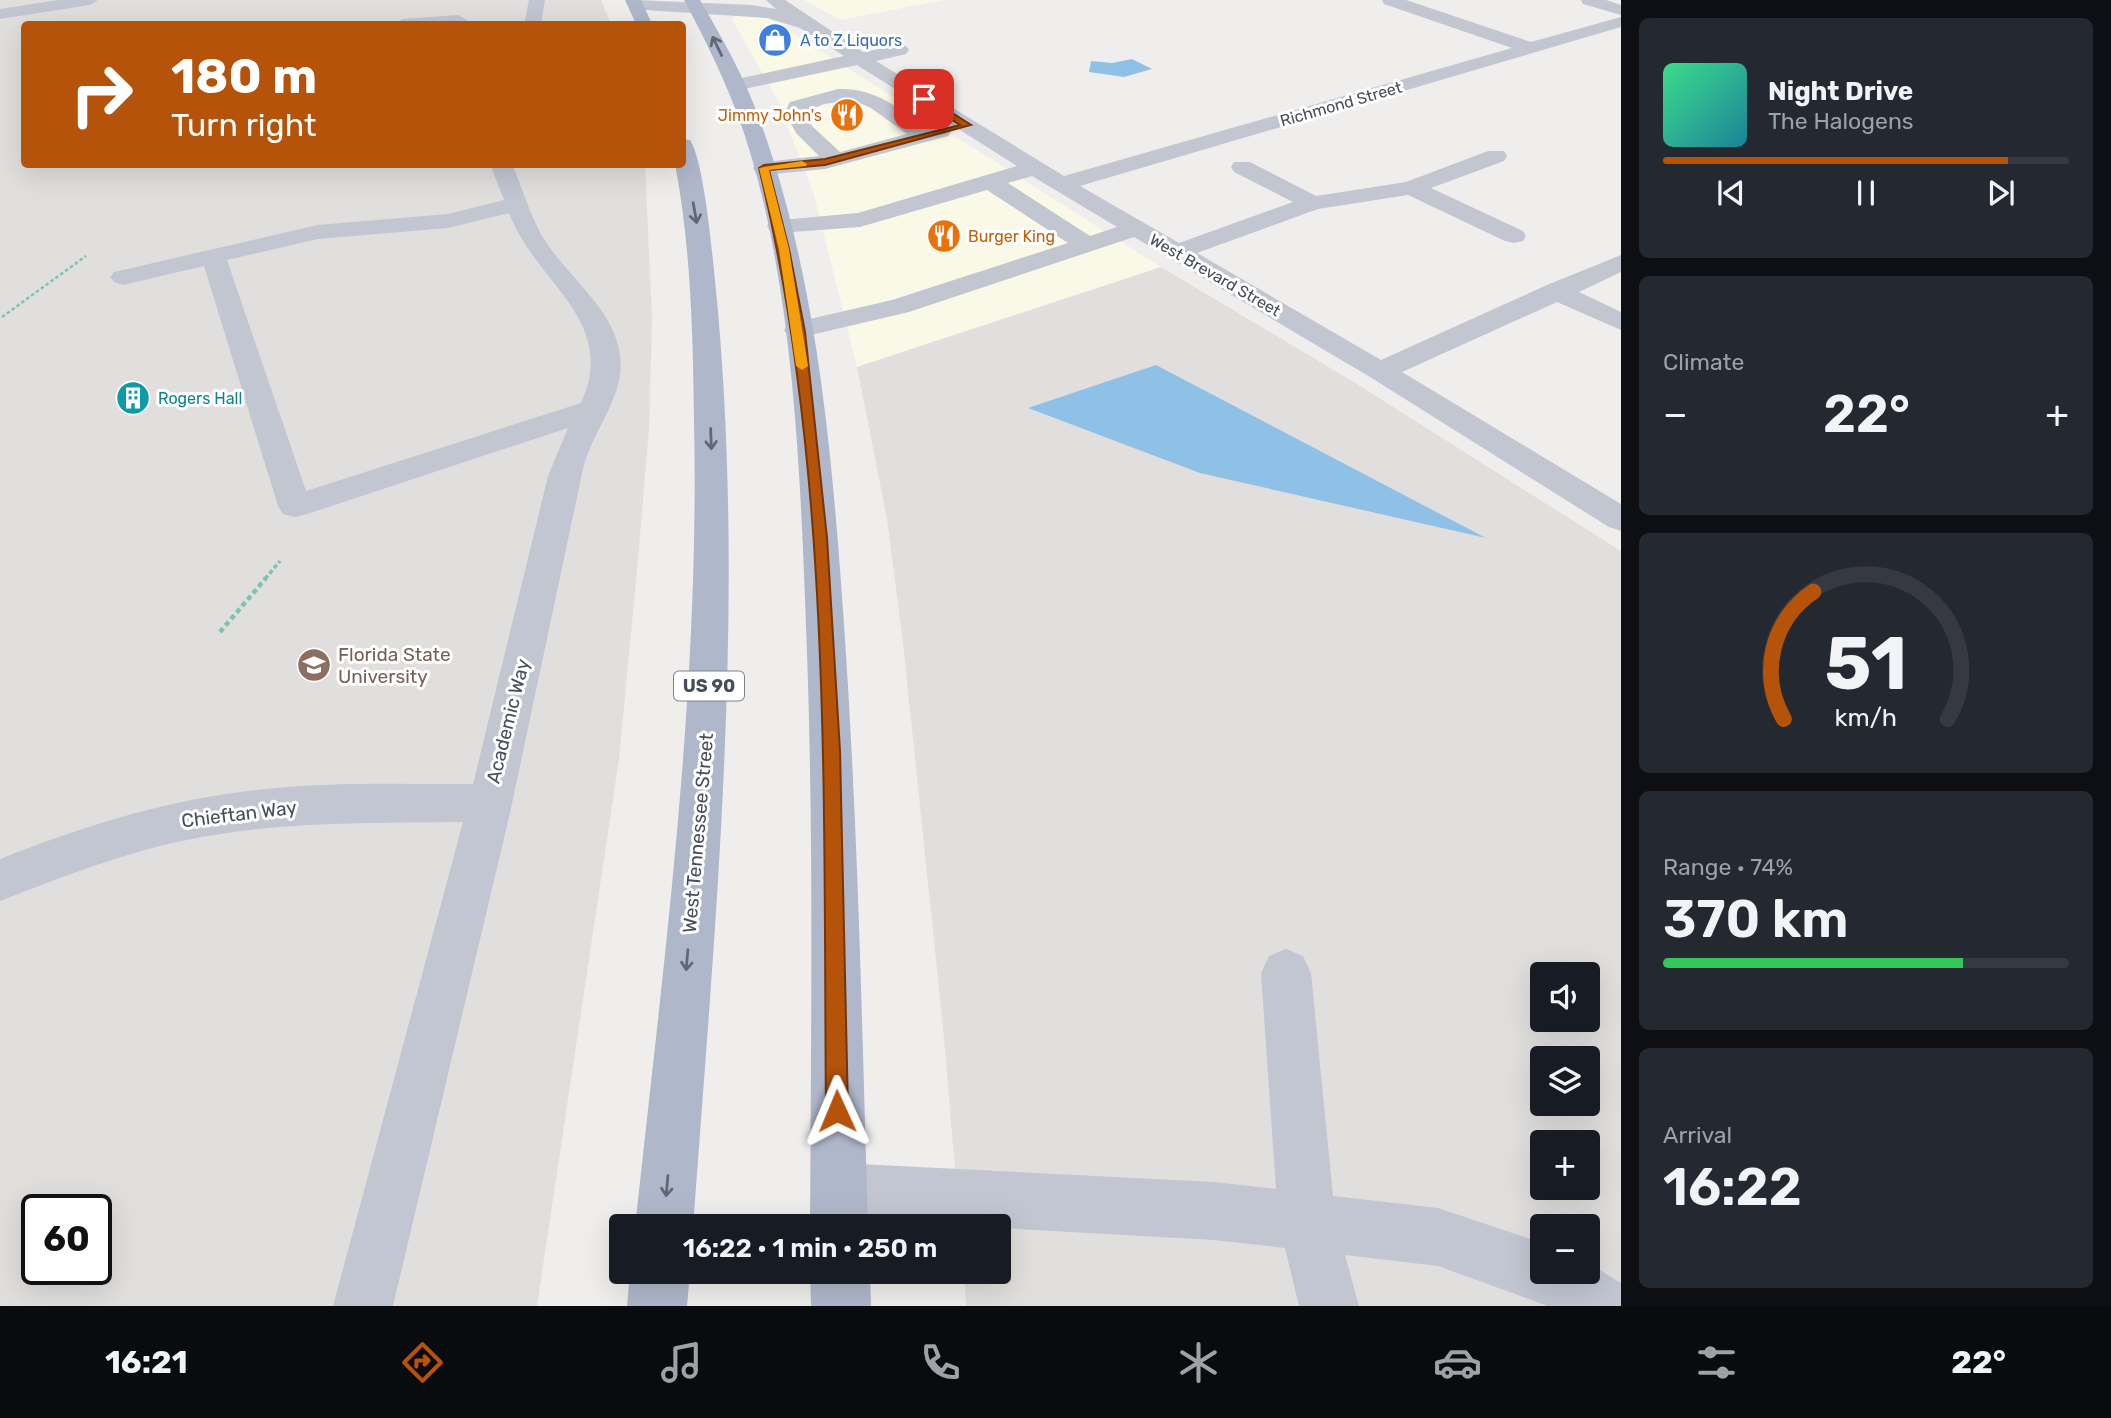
<!DOCTYPE html>
<html lang="en">
<head>
<meta charset="utf-8">
<style>
	body { margin:0; font-family:Rubik,sans-serif; background:#242831; color:#f1f3f6; height:100vh; display:flex; flex-direction:column; font-size:26px; white-space:nowrap }
	* { box-sizing:border-box; margin:0 }
	p { font-size:23px; color:#9ea1a6 }
	.icon { flex:none; width:38px; height:38px; fill:none; stroke:currentColor; stroke-width:2; stroke-linecap:round; stroke-linejoin:round }
	.map { position:relative; flex:1; overflow:hidden }
	.details { display:flex; flex-direction:column; gap:18px; padding:18px; background:#0d0f14; width:490px }
	.details>* { flex:none }
	.banner { position:absolute; left:21px; top:21px; width:665px; height:147px; border-radius:7px; box-shadow:0 7px 28px #0002; background:#b45309; color:#fff; overflow:hidden }
	.buttons { position:absolute; left:1530px; top:962px; display:grid; gap:14px }
	.buttons a { display:grid; place-items:center; width:70px; height:70px; border-radius:7px; background:#171b24; box-shadow:0 7px 28px #0002; font-size:35px }
	.speed { position:absolute; left:21px; top:1194px; display:flex; gap:14px; font-size:35px; font-weight:700; text-align:center }
	.speed>* { display:grid; place-content:center; width:91px; height:91px; border-radius:50%; background:#171b24; box-shadow:0 7px 28px #0002; line-height:1 }
	.speed .limit { border:4px solid #111; border-radius:10px; background:#fff; color:#111 }
	.pin { position:absolute; display:grid; place-items:center; width:60px; height:60px; color:#fff; margin:-30px; border-radius:14px; box-shadow:0 4px 10px #0006 }
	.me { position:absolute; width:77px; margin:-38px; rotate:359deg; stroke-linejoin:round; filter:drop-shadow(0 0 5px #0008) }
	.turn { display:flex; align-items:center; gap:24px; height:147px; padding:0 35px; font-size:32px }
	.turn .icon { width:91px; height:91px; stroke-width:2.5 }
	.turn b { display:block; font-size:49px; line-height:60px }
	.big { font-size:52px; font-weight:600; line-height:1.1 }
	.details .widget { flex:1; display:flex; flex-direction:column; justify-content:center; gap:10px; min-width:0; padding:0 24px; border-radius:10px; background:#242831 }
	.details .dial { align-items:center; gap:0 }
	.dial svg { height:182px; overflow:visible; fill:none; stroke:#363941; stroke-width:7; stroke-linecap:round; text-anchor:middle }
	.dial text { fill:#f1f3f6; stroke:none }
	.song { display:flex; align-items:center; gap:21px }
	.cover { width:84px; height:84px; border-radius:10px; background:linear-gradient(135deg,hsl(150 70% 55%),hsl(190 70% 35%)) }
	.played { height:7px; border-radius:4px; background:linear-gradient(90deg,#b45309 85%,#363941 85%) }
	.keys { display:flex; justify-content:space-around; direction:ltr }
	.heat { display:flex; justify-content:space-between; align-items:center; font-size:38px; direction:ltr }
	.charge { height:10px; border-radius:5px; background:linear-gradient(90deg,#34c759 74%,#363941 0) }
	.trip { position:absolute; left:609px; top:1214px; width:402px; height:70px; border-radius:7px; background:#171b24; box-shadow:0 7px 28px #0002; font-weight:600; line-height:70px; text-align:center }
	.tabs { display:flex; height:112px; justify-content:space-around; align-items:center; background:#090b0e; color:#9ea1a6 }
	.tabs .icon { width:49px; height:49px }
	.tabs .selected { color:#b45309 }
	.tabs b { font-size:32px; color:#f1f3f6 }
	main { display:flex; flex:1; min-height:0 }
	.map>svg:first-child { display:block }
	.commercial { fill:#faf8e7 }
	.education { fill:#e1dfde; fill-rule:evenodd }
	.water { fill:#8ec1e5 }
	.lines { fill:none; stroke-linecap:round; stroke-linejoin:round }
	.path-far2 { stroke:#79c6b0; stroke-width:2.5; stroke-dasharray:3.5 2.5; stroke-linecap:butt }
	.path-far1 { stroke:#79c6b0; stroke-width:3.5; stroke-dasharray:4.5 2.5; stroke-linecap:butt }
	.path { stroke:#79c6b0; stroke-width:4.5; stroke-dasharray:5 3.5; stroke-linecap:butt }
	.minor { fill:#c2c6d1; fill-rule:evenodd }
	.major { fill:#afb7ca; fill-rule:evenodd }
	.oneway { stroke:#616875 }
	.route { fill:#b45309; stroke:#753606; stroke-width:2 }
	.slow { fill:#f59e0b }
	.labels { text-anchor:middle; dominant-baseline:central; stroke-width:6; stroke-linejoin:round; paint-order:stroke }
	.far-shop-label { font-size:16px; fill:#366cbe; stroke:#fff; text-anchor:start }
	.far-street-label { font-size:16px; fill:#474d59; stroke:#fff }
	.far-food-label { font-size:16px; fill:#c56008; stroke:#fff; text-anchor:end }
	.far-culture-label { font-size:16px; fill:#0d838f; stroke:#fff; text-anchor:start }
	.shield { fill:#fff; stroke:#7e828b; stroke-width:2 }
	.shield-label { font-size:18px; font-weight:bold; fill:#474d59 }
	.education-label { font-size:19px; fill:#785e54; stroke:#fff; text-anchor:start }
	.street-label { font-size:19px; fill:#474d59; stroke:#fff }
</style>
</head>
<body>
<main>
<div class="map">
<svg width="1621" height="1306" viewBox="0 0 1621 1306">
	<rect width="100%" height="100%" fill="#f0eeed"/>
	<g class="commercial">
		<path d="M804,0H943L841,20Z"/>
		<path d="M735,15L765,17L780,25L1161,267L857,367L814,195L778,101L732,19Z"/>
	</g>
	<g class="education">
		<path d="M0,0H601L611,24H24V164L645,165L652,318L649,429L637,571L619,759L537,1306H0ZM37,1209H96V1269H37Z"/>
		<path d="M1161,267L1357,384L1621,551V1306H966L964,1272H999V1227H960L943,1027L903,643L887,519L857,367ZM1542,975H1587V1020H1542ZM1542,1059H1587V1104H1542ZM1542,1143H1587V1188H1542ZM1542,1227H1587V1272H1542Z"/>
	</g>
	<g class="water">
		<path d="M1132,59L1152,69L1124,77L1089,72L1091,61L1112,63Z"/>
		<path d="M1156,365L1486,538L1200,473L1028,408Z"/>
	</g>
	<g class="lines">
		<path class="path-far2" d="M2,317L86,256"/>
		<path class="path-far1" d="M265,579L280,561"/>
		<path class="path" d="M220,632L266,578"/>
		<g class="minor">
			<path d="M58,0H98L90,5L0,19V9Z"/>
			<path d="M529,0H545L541,24H524Z"/>
			<path d="M636,0L751,5L776,9L766,0H785L863,52L900,45L906,46L909,50L906,54L876,61L1064,176L1512,48L1384,4L1382,0H1406L1531,42L1621,17V27L1080,186L1179,243L1293,202L1234,172L1231,167L1234,162H1250L1316,196L1406,182L1488,151H1504L1507,156L1504,161L1431,188L1523,231L1526,236L1523,241L1514,243L1505,241L1408,195L1318,209L1197,253L1381,360L1547,285L1621,255V272L1579,292L1621,312V330L1557,302L1402,372L1621,504V531L1609,527L1370,377L1134,237L909,312L798,338L788,336L784,330L788,324L892,300L1068,243L987,190L860,227L779,233L770,231L767,226L770,221L858,213L1017,166L857,65L735,91L728,89L725,85L728,81L844,56L800,28L767,18L630,9L628,5ZM1032,176L1117,227L1090,236L1008,183Z"/>
			<path d="M1581,0H1606L1621,5V15L1583,4Z"/>
			<path d="M458,15L467,20L464,24H394L403,19Z"/>
			<path d="M838,89C875,88 898,107 926,129L941,126L948,128L951,132L948,136L825,169L764,175L756,173L753,168L756,163L819,156L796,133L785,112L790,102ZM853,100L871,108L907,134L840,152L812,126L805,112L824,104Z"/>
			<path d="M490,164H512C522,187 529,212 541,234C567,280 628,316 620,375C615,408 591,436 583,469L510,813L393,1306H333L463,822C369,823 275,821 182,841C119,854 60,878 0,901V859C78,828 157,803 240,792C317,781 396,784 473,784L548,476L568,428L307,514L295,517L283,514L278,506L204,266L123,285L114,282L110,277L114,272L318,225L448,214L504,200ZM509,213C536,284 619,320 581,403L306,491L227,260L318,239L448,228Z"/>
			<path d="M1286,949L1303,956L1311,973L1333,1196L1438,1208L1542,1243V1272H1587V1262L1621,1283V1306H1548L1438,1266L1345,1255L1359,1306H1299L1285,1248L1214,1240L839,1219L819,1211L811,1191L819,1171L839,1163L1214,1182L1276,1189L1261,973L1269,956Z"/>
		</g>
		<g class="major">
			<path d="M625,0H641L652,24H636Z"/>
			<path d="M684,0H700C722,38 744,76 759,118C818,279 832,455 844,624C858,825 862,1026 868,1227H810C811,1027 814,826 806,626C800,465 793,265 737,113C722,74 704,37 684,0Z"/>
			<path d="M682,139L690,140C704,161 712,252 715,280C747,596 716,912 693,1227H635C664,959 700,691 694,421C693,335 691,248 675,164H682Z"/>
			<path d="M630,1272H690L687,1306H627Z"/>
			<path d="M810,1272H870L871,1306H811Z"/>
		</g>
	</g>
	<defs><path id="oneway-shaft" d="M-6 0H5M1.5-3L5.5 0L1.5 3" fill="none" stroke-width="1.6" stroke-linecap="round" stroke-linejoin="round" transform="scale(1.75)"/></defs>
	<g class="oneway">
		<use href="#oneway-shaft" transform="translate(717 46) rotate(-116)"/>
		<use href="#oneway-shaft" transform="translate(695 213) rotate(80)"/>
		<use href="#oneway-shaft" transform="translate(711 439) rotate(88)"/>
		<use href="#oneway-shaft" transform="translate(687 960) rotate(95)"/>
		<use href="#oneway-shaft" transform="translate(667 1186) rotate(95)"/>
	</g>
	<path class="route" d="M921,97H927L971,125L825,165L769,170L789,249L805,332L827,538L840,751L848,1111L845,1119L837,1122L829,1119L826,1111C823,801 833,470 759,168L764,165L825,159L960,125L921,100Z"/>
	<path class="slow" d="M802,161L807,164L806,166L769,170L789,249L808,366L802,370L796,366L779,249L759,168Z"/>
	<defs>
		<g id="shop-disc" transform="scale(1.75)"><circle r="9.5" fill="#3f7fe0" stroke="#fff"/><path d="M-5-2.5h2.3a2.7 3.5 0 0 1 5.4 0H5L5.5 6h-11ZM-1.5-2.5h3a1.5 2.3 0 0 0-3 0Z" fill="#fff"/></g>
		<g id="restaurant-disc" transform="scale(1.75)"><circle r="9.5" fill="#e8710a" stroke="#fff"/><path d="M-5-6h1v4h1v-4h1v4h1v-4h1v5L-1.5 .5V6h-2V.5L-5-1ZM5-6V6H3V1.5H1.5Q1.5-4 5-6Z" fill="#fff"/></g>
		<g id="building-disc" transform="scale(1.75)"><circle r="9.5" fill="#0f9aa8" stroke="#fff"/><path d="M-4-6H4V6H1V3H-1V6H-4ZM-2.5-4.3h1.7v1.8h-1.7ZM.8-4.3h1.7v1.8H.8ZM-2.5-1h1.7V.8h-1.7ZM.8-1h1.7V.8H.8Z" fill="#fff"/></g>
		<g id="university-disc" transform="scale(1.75)"><circle r="9.5" fill="#8d6e63" stroke="#fff"/><path d="M0-5L7-2L0 1L-7-2ZM-4 1L0 2.5L4 1V4Q0 6-4 4Z" fill="#fff"/></g>
	</defs>
	<g fill-rule="evenodd">
		<use href="#shop-disc" x="775" y="40"/>
		<use href="#restaurant-disc" x="847" y="115"/>
		<use href="#restaurant-disc" x="944" y="236"/>
		<use href="#building-disc" x="133" y="398"/>
		<use href="#university-disc" x="314" y="665"/>
	</g>
	<g class="labels">
		<g class="far-shop-label">
			<text x="800" y="40">A to Z Liquors</text>
		</g>
		<g class="far-street-label">
			<text transform="translate(1341 104) rotate(-16)">Richmond Street</text>
			<text transform="translate(1215 275) rotate(30)">West Brevard Street</text>
		</g>
		<g class="far-food-label">
			<text x="822" y="115">Jimmy John's</text>
			<text x="968" y="236" text-anchor="start">Burger King</text>
		</g>
		<g class="far-culture-label">
			<text x="158" y="398">Rogers Hall</text>
		</g>
		<rect class="shield" x="674" y="671.5" width="70" height="29" rx="5"/>
		<g class="shield-label">
			<text x="709" y="686">US 90</text>
		</g>
		<g class="education-label">
			<text x="338" y="654">Florida State<tspan x="338" dy="22">University</tspan></text>
		</g>
		<g class="street-label">
			<text transform="translate(508 721) rotate(-76)">Academic Way</text>
			<text transform="translate(239 814) rotate(-7)">Chieftan Way</text>
			<text transform="translate(698 833) rotate(-85)">West Tennessee Street</text>
		</g>
	</g>
</svg>
<div class="buttons">
<a><svg class="icon" aria-label="sound" viewBox="0 0 24 24"><path d="M4 9h4l5-4v14l-5-4H4zM17 9q2 3 0 6"/></svg></a>
<a><svg class="icon" aria-label="layers" viewBox="0 0 24 24"><path d="M12 4l9 5-9 5-9-5zM3 14l9 5 9-5"/></svg></a>
<a>+</a>
<a>−</a>
</div>
<div class="speed"><div class="limit">60</div></div>
<div class="pin" style="left:924px;top:99px;background:#d93025"><svg class="icon" aria-label="arrive" viewBox="0 0 24 24"><path d="M6 21V4h12l-3 4 3 4H6"/></svg></div>
<svg class="me" style="left:837px;top:1111px" viewBox="-20 -20 40 40"><path d="M0-17L14 15 0 8-14 15z" fill="#b45309" stroke="#fff" stroke-width="4"/></svg>
<div class="trip">16:22 · 1 min · 250 m</div>
<div class="banner">
<div class="turn"><svg class="icon" aria-label="right" viewBox="0 0 24 24"><path d="M7 20v-9h11M14 6l5 5-5 5"/></svg><div><b>180 m</b>Turn right</div></div>
</div>
</div>
<section class="details">
<div class="widget">
<div class="song"><i class="cover"></i><div><b>Night Drive</b><p>The Halogens</p></div></div>
<div class="played"></div>
<div class="keys"><svg class="icon" aria-label="previous" viewBox="0 0 24 24"><path d="M18 5L8 12l10 7zM5 5v14"/></svg><svg class="icon" aria-label="pause" viewBox="0 0 24 24"><path d="M8 5v14M16 5v14"/></svg><svg class="icon" aria-label="next" viewBox="0 0 24 24"><path d="M6 5l10 7-10 7zM19 5v14"/></svg></div>
</div>
<div class="widget"><p>Climate</p>
<div class="heat"><a>−</a><b class="big">22°</b><a>+</a></div>
</div>
<div class="widget dial"><svg viewBox="0 0 100 80">
<path d="M14 69A42 42 0 1 1 86 69"/>
<path d="M14 69A42 42 0 0 1 27 13" stroke="#b45309"/>
<text x="50" y="56" font-size="32" font-weight="700">51</text>
<text x="50" y="72" font-size="11">km/h</text>
</svg></div>
<div class="widget"><p>Range · 74%</p><b class="big">370 km</b><div class="charge"></div></div>
<div class="widget"><p>Arrival</p><b class="big">16:22</b></div>
</section>
</main>
<nav class="tabs">
<b>16:21</b>
<svg class="icon selected" aria-label="directions" viewBox="0 0 24 24"><path d="M12 3l9 9-9 9-9-9zM9 14v-3h6M13 9l2 2-2 2"/></svg>
<svg class="icon" aria-label="music" viewBox="0 0 24 24"><path d="M9 18V5l10-2v13"/><circle cx="6" cy="18" r="3"/><circle cx="16" cy="16" r="3"/></svg>
<svg class="icon" aria-label="phone" viewBox="0 0 24 24"><path d="M5 4h4l2 5-3 2q2 4 5 5l2-3 5 2v4C11 20 4 13 5 4z"/></svg>
<svg class="icon" aria-label="climate" viewBox="0 0 24 24"><path d="M12 3v18M4 7l16 10M4 17L20 7"/></svg>
<svg class="icon" aria-label="car" viewBox="0 0 24 24"><path d="M5 17H2v-5l4-1 3-4h7l3 4 3 1v5h-3M9 17h6M6 11h13"/><circle cx="7" cy="17" r="2"/><circle cx="17" cy="17" r="2"/></svg>
<svg class="icon" aria-label="filters" viewBox="0 0 24 24"><path d="M4 7h16M4 17h16"/><circle cx="9" cy="7" r="2"/><circle cx="15" cy="17" r="2"/></svg>
<b>22°</b>
</nav>
</body>
</html>
